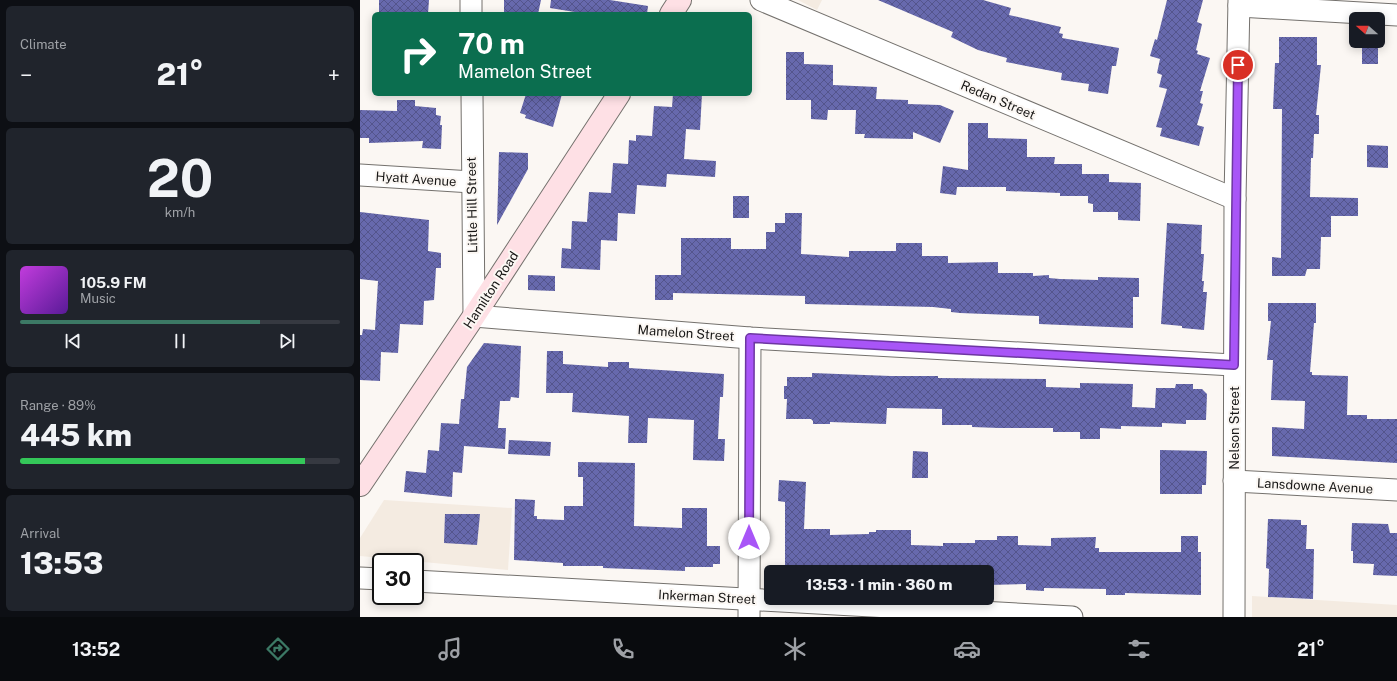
<!DOCTYPE html>
<html lang="en">
<head>
<meta charset="utf-8">
<style>
	body { margin:0; font-family:"Public Sans",sans-serif; background:#20242c; color:#f1f3f6; height:100vh; display:flex; flex-direction:column; font-size:15px; white-space:nowrap }
	* { box-sizing:border-box; margin:0 }
	p { font-size:13px; color:#9ea1a6 }
	.icon { flex:none; width:22px; height:22px; fill:none; stroke:currentColor; stroke-width:2; stroke-linecap:round; stroke-linejoin:round }
	.map { position:relative; flex:1; overflow:hidden }
	.sheet { display:flex; flex-direction:column; gap:6px; padding:6px; background:#0d0f14; width:360px }
	.sheet>* { flex:none }
	.guide { position:absolute; left:12px; top:12px; width:380px; height:84px; border-radius:6px; box-shadow:0 2px 10px #0003; background:#0b6e4f; color:#fff; overflow:hidden }
	.needle { width:26px; rotate:291deg }
	.fabs { position:absolute; left:989px; top:12px; display:grid; gap:8px }
	.fabs a { display:grid; place-items:center; width:36px; height:36px; border-radius:6px; background:#171b24; box-shadow:0 2px 10px #0003; font-size:20px }
	.speed { position:absolute; left:12px; top:553px; display:flex; gap:8px; font-size:20px; font-weight:700; text-align:center }
	.speed>* { display:grid; place-content:center; width:52px; height:52px; border-radius:50%; background:#171b24; box-shadow:0 2px 10px #0003; line-height:1 }
	.speed .limit { border:2px solid #111; border-radius:6px; background:#fff; color:#111 }
	.pin { position:absolute; display:grid; place-items:center; width:34px; height:34px; color:#fff; margin:-17px; border:2px solid #fff; border-radius:50%; box-shadow:0 1px 4px #0007 }
	.me { position:absolute; width:44px; margin:-22px; rotate:0deg; stroke-linejoin:round; filter:drop-shadow(0 0 3px #0008) }
	.turn { display:flex; align-items:center; gap:14px; height:84px; padding:0 20px; font-size:18px }
	.turn .icon { width:52px; height:52px; stroke-width:2.5 }
	.turn b { display:block; font-size:28px; line-height:34px }
	.big { font-size:30px; font-weight:800; line-height:1.1 }
	.sheet .tile { flex:1; display:flex; flex-direction:column; justify-content:center; gap:6px; min-width:0; padding:0 14px; border-radius:6px; background:#20242c }
	.sheet .dial { align-items:center; gap:0 }
	.dial b { font-size:52px; line-height:1 }
	.song { display:flex; align-items:center; gap:12px }
	.cover { width:48px; height:48px; border-radius:6px; background:linear-gradient(135deg,hsl(290 70% 55%),hsl(270 70% 35%)) }
	.played { height:4px; border-radius:2px; background:linear-gradient(90deg,#3c7965 75%,#363941 75%) }
	.keys { display:flex; justify-content:space-around; direction:ltr }
	.heat { display:flex; justify-content:space-between; align-items:center; font-size:22px; direction:ltr }
	.charge { height:6px; border-radius:3px; background:linear-gradient(90deg,#34c759 89%,#363941 0) }
	.trip { position:absolute; left:404px; top:565px; width:230px; height:40px; border-radius:6px; background:#171b24; box-shadow:0 2px 10px #0003; font-weight:800; line-height:40px; text-align:center }
	.menu { display:flex; height:64px; justify-content:space-around; align-items:center; background:#090b0e; color:#9ea1a6 }
	.menu .icon { width:28px; height:28px }
	.menu .selected { color:#3c7965 }
	.menu b { font-size:18px; color:#f1f3f6 }
	main { display:flex; flex:1; min-height:0 }
	.map>svg:first-child { display:block }
	.built { fill:#f4ebe1 }
	.building { fill:url(#building-cross-hatch) }
	.lines { fill:none; stroke-linecap:round; stroke-linejoin:round }
	.street-casing { stroke:#74716d; stroke-width:23 }
	.secondary-casing { stroke:#74716d; stroke-width:24 }
	.street { stroke:#fff; stroke-width:21 }
	.secondary { stroke:#fee0e5; stroke-width:22 }
	.route-casing { stroke:#6d37a1; stroke-width:10 }
	.route { stroke:#a855f7; stroke-width:7 }
	.labels { text-anchor:middle; dominant-baseline:central; stroke-width:4; stroke-linejoin:round; paint-order:stroke }
	.street-label { font-size:13px; fill:#181716; stroke:#fbf7f3 }
</style>
</head>
<body>
<main>
<section class="sheet">
<div class="tile"><p>Climate</p>
<div class="heat"><a>−</a><b class="big">21°</b><a>+</a></div>
</div>
<div class="tile dial"><b>20</b><p>km/h</p></div>
<div class="tile">
<div class="song"><i class="cover"></i><div><b>105.9 FM</b><p>Music</p></div></div>
<div class="played"></div>
<div class="keys"><svg class="icon" aria-label="previous" viewBox="0 0 24 24"><path d="M18 5L8 12l10 7zM5 5v14"/></svg><svg class="icon" aria-label="pause" viewBox="0 0 24 24"><path d="M8 5v14M16 5v14"/></svg><svg class="icon" aria-label="next" viewBox="0 0 24 24"><path d="M6 5l10 7-10 7zM19 5v14"/></svg></div>
</div>
<div class="tile"><p>Range · 89%</p><b class="big">445 km</b><div class="charge"></div></div>
<div class="tile"><p>Arrival</p><b class="big">13:53</b></div>
</section>
<div class="map">
<svg width="1037" height="617" viewBox="0 0 1037 617">
	<defs>
		<pattern id="building-cross-hatch" width="8" height="8" patternUnits="userSpaceOnUse"><rect width="8" height="8" fill="#6769ad"/><path d="M0 0l8 8M0 8l8-8" fill="none" stroke="#54558c"/></pattern>
	</defs>
	<rect width="100%" height="100%" fill="#fbf7f3"/>
	<g class="built">
		<path d="M438,0H462L457,10Z"/>
		<path d="M24,500L152,508L148,570L0,556V538Z"/>
		<path d="M892,596L1037,605V617H892Z"/>
	</g>
	<g class="building">
		<path d="M19,0H69L68,14H19Z"/>
		<path d="M144,0H181L178,14H144Z"/>
		<path d="M191,0H250L288,6L287,14H227L190,8Z"/>
		<path d="M518,0H623L651,8L649,15L701,27L699,33L703,34L702,38L759,48L756,66H752L748,94L728,91L729,84L701,80L702,73L646,62L647,58L618,50L591,37L593,32Z"/>
		<path d="M807,0H843L837,22L842,24L836,50L838,51L837,54L850,58L840,91H843L840,103L843,104L837,125L844,127L839,146L800,136L802,128L796,127L807,89L799,87L802,75L797,73L800,59L790,56L795,39L797,40Z"/>
		<path d="M919,37H957V65H961L956,115H959V134H954L953,158H951L950,197L998,198V216H971V237H961L960,269H947L945,276H912V257L921,258L922,109H913L915,63H919Z"/>
		<rect x="1002" y="41" width="16" height="23"/>
		<path d="M426,52H444V64L473,65V85L517,87L516,99L548,100V104L580,105L594,111L580,143L553,132V139L504,138L505,134H495L496,110H468L467,120L451,119V100H426Z"/>
		<path d="M166,94H202L193,127L165,118L166,115L160,113Z"/>
		<path d="M313,94H342L340,130L326,129L324,159L356,161L355,177L307,174L306,187L277,185L275,214L258,213L257,241L241,240L240,270L201,268L202,248L211,249L212,221L227,222L229,192L251,193L253,163L268,164L269,140L276,141V135L292,136L294,106L312,107Z"/>
		<path d="M37,100H55V106L76,108V115L81,116L80,125H82L81,149L62,148L63,141L9,143V138H0V110L37,111Z"/>
		<path d="M608,123H628V138L667,139V157H695L694,164H722V174H749V182L781,183L780,221L758,220V212H733V204L728,203V196H700V193L646,191V187H597L596,195L580,193L583,166L608,170Z"/>
		<path d="M1007,145L1028,146V168L1007,167Z"/>
		<path d="M139,152L168,153V169L137,225Z"/>
		<rect x="373" y="196" width="16" height="22"/>
		<path d="M0,212L69,220L68,251L81,253V268H76L74,300L64,301L63,325L40,324L38,353L21,352L20,381L0,380V335H2L3,329L15,330L18,281L0,279Z"/>
		<path d="M425,213H442L441,254L489,257V251H536V243H562V256H588V263L638,262V273H673V276L689,275V278L700,279L738,280V277L779,278V297H773V328L679,324V316L600,313L591,312V309L573,307L445,304V296L313,293V300H295V275H321V238H371V249H406V232H415V223H425Z"/>
		<path d="M807,223L842,225L841,254H844L842,281H844L843,292H847L844,330L822,328V326L801,324Z"/>
		<path d="M168,275L195,276V291L168,290Z"/>
		<path d="M908,303H956V323H954L950,372H952V375L988,376L987,415H1007V419H1037V463L912,456V427L944,429L945,401L911,400L913,360H907L911,321H908Z"/>
		<path d="M124,343L161,346L159,398L151,397L150,401H140L138,428H146L145,449L104,446L102,473L93,472L92,497L44,492L46,471L66,473L68,450L79,451L81,423L99,424L101,399H104L107,367Z"/>
		<path d="M187,351H203V364L248,367V362H269V368L364,374L363,397H360L358,439H365L364,461L333,460L334,420L288,418L287,443H268L269,416L212,412L213,393H186Z"/>
		<path d="M452,373L531,376H578V378L686,379V387L720,388V383L773,384L772,407L795,408L796,388H815L816,384H833V389H842L847,394L846,420H826V424L802,423V427L761,426V429L740,428V439H720V432H693V428H639L612,427V425H582V409L527,408L526,424L470,422V424H453V421L451,419H426L427,399H424V386H427V377H452Z"/>
		<path d="M149,440L191,442L190,456L148,454Z"/>
		<path d="M800,450L847,451L846,485H842V494H800Z"/>
		<path d="M553,451L568,452V478H552Z"/>
		<path d="M218,462L275,463L274,526L322,528V508H347V546H360V564H353V567H325V571L243,568V566H203V563L154,560L155,499L175,500L174,516H177V519L204,520V506H223V477H218Z"/>
		<path d="M419,480L446,482L444,529H470V535L509,534V532H516V530H551V545L583,546V543H615V540H637V536H658V545L691,546V538L736,537L735,548H739V552H821V536H838V552H841V595L765,593V595H746V589L684,588V591L666,590V584L627,585V572H425V502L418,501Z"/>
		<path d="M85,514H120L117,545L84,543Z"/>
		<path d="M908,519L941,520V525H947L946,549H954L953,599L908,597L909,569L906,568Z"/>
		<path d="M992,523L1028,524L1030,533H1037V576L1013,575L1014,564L993,563V551H991Z"/>
	</g>
	<g class="lines">
		<g class="street-casing">
			<g id="street">
				<path d="M111,0V14"/>
				<path d="M401,0L875,199"/>
				<path d="M879,6L1037,15"/>
				<path d="M112,94L114,316L390,338L873,365"/>
				<path d="M0,175L112,182"/>
				<path d="M874,481L1037,490"/>
				<path d="M0,578L21,579"/>
				<path d="M55,581L712,617"/>
				<path d="M389,617L390,338"/>
				<path d="M874,617L875,199L879,0"/>
			</g>
		</g>
		<g class="secondary-casing">
			<g id="secondary">
				<path d="M311,14L320,0"/>
				<path d="M0,485L114,316L259,94"/>
			</g>
		</g>
		<use href="#street" class="street"/>
		<use href="#secondary" class="secondary"/>
	</g>
	<g class="lines">
		<g class="route-casing">
			<path id="route" d="M389,538L390,338L874,365L878,65"/>
		</g>
		<use href="#route" class="route"/>
	</g>
	<g class="labels">
		<g class="street-label">
			<text transform="translate(638 100) rotate(23)">Redan Street</text>
			<text transform="translate(56 179) rotate(4)">Hyatt Avenue</text>
			<text transform="translate(112 205) rotate(-91)">Little Hill Street</text>
			<text transform="translate(131 290) rotate(-57)">Hamilton Road</text>
			<text transform="translate(326 333) rotate(4)">Mamelon Street</text>
			<text transform="translate(874 428) rotate(-90)">Nelson Street</text>
			<text transform="translate(955 486) rotate(3)">Lansdowne Avenue</text>
			<text transform="translate(347 597) rotate(3)">Inkerman Street</text>
		</g>
	</g>
</svg>
<div class="fabs">
<a><svg class="needle" viewBox="-14 -14 28 28"><path d="M0-13l5 13h-10z" fill="#e53935"/><path d="M0 13l5-13h-10z" fill="#9ea1a6"/></svg></a>
</div>
<div class="speed"><div class="limit">30</div></div>
<div class="pin" style="left:878px;top:65px;background:#d93025"><svg class="icon" aria-label="arrive" viewBox="0 0 24 24"><path d="M6 21V4h12l-3 4 3 4H6"/></svg></div>
<svg class="me" style="left:389px;top:538px" viewBox="-20 -20 40 40"><circle r="19" fill="#fff"/><path d="M0-13L10 11 0 6-10 11z" fill="#a855f7"/></svg>
<div class="trip">13:53 · 1 min · 360 m</div>
<div class="guide">
<div class="turn"><svg class="icon" aria-label="right" viewBox="0 0 24 24"><path d="M7 20v-9h11M14 6l5 5-5 5"/></svg><div><b>70 m</b>Mamelon Street</div></div>
</div>
</div>
</main>
<nav class="menu">
<b>13:52</b>
<svg class="icon selected" aria-label="directions" viewBox="0 0 24 24"><path d="M12 3l9 9-9 9-9-9zM9 14v-3h6M13 9l2 2-2 2"/></svg>
<svg class="icon" aria-label="music" viewBox="0 0 24 24"><path d="M9 18V5l10-2v13"/><circle cx="6" cy="18" r="3"/><circle cx="16" cy="16" r="3"/></svg>
<svg class="icon" aria-label="phone" viewBox="0 0 24 24"><path d="M5 4h4l2 5-3 2q2 4 5 5l2-3 5 2v4C11 20 4 13 5 4z"/></svg>
<svg class="icon" aria-label="climate" viewBox="0 0 24 24"><path d="M12 3v18M4 7l16 10M4 17L20 7"/></svg>
<svg class="icon" aria-label="car" viewBox="0 0 24 24"><path d="M5 17H2v-5l4-1 3-4h7l3 4 3 1v5h-3M9 17h6M6 11h13"/><circle cx="7" cy="17" r="2"/><circle cx="17" cy="17" r="2"/></svg>
<svg class="icon" aria-label="filters" viewBox="0 0 24 24"><path d="M4 7h16M4 17h16"/><circle cx="9" cy="7" r="2"/><circle cx="15" cy="17" r="2"/></svg>
<b>21°</b>
</nav>
</body>
</html>
